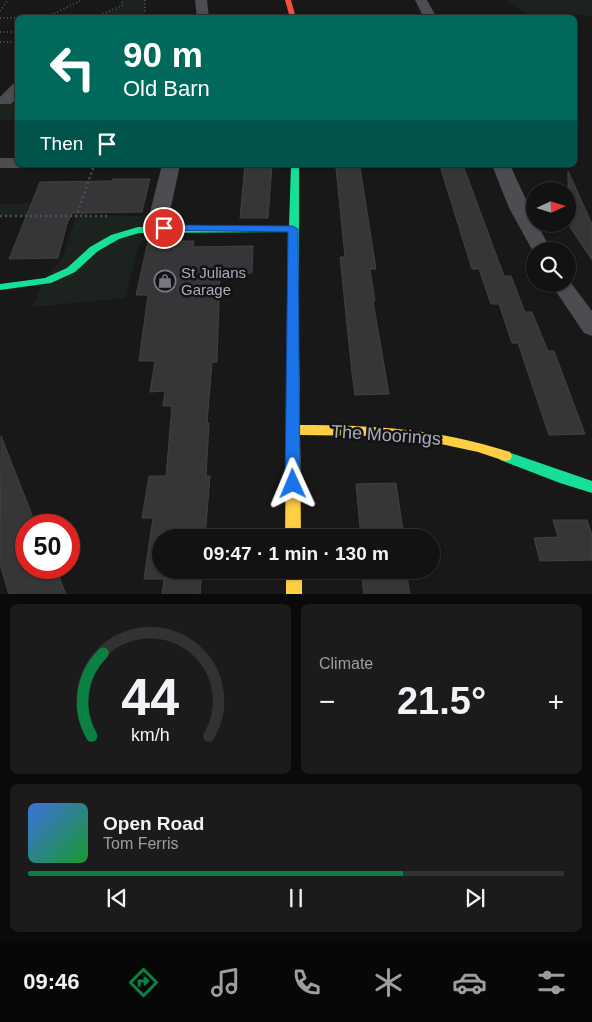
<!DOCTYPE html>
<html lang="en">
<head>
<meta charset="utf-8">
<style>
	body { margin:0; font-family:Helvetica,sans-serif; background:#1b1b1b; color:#f1f3f6; height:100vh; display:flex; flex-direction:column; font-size:19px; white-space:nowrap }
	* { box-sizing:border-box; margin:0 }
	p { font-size:16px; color:#9c9e9f }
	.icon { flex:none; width:28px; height:28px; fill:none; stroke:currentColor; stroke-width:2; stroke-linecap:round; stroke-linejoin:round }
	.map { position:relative; height:594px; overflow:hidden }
	.panel { display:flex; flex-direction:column; gap:10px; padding:10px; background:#0a0a0a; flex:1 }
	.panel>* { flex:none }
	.top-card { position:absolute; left:15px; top:15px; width:562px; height:152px; border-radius:8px; box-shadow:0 1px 4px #0004,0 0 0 1px #313232; background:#00695c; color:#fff; overflow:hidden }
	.needle { width:32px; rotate:86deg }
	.fabs { position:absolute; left:526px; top:182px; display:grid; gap:10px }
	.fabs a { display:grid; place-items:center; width:50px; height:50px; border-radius:50%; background:#121212; box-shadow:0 1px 4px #0004,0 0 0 1px #313232; font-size:25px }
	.speed { position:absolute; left:15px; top:514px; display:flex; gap:10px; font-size:25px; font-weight:700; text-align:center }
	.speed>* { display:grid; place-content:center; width:65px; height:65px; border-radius:50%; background:#121212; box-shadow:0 1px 4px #0004,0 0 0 1px #313232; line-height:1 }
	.speed .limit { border:8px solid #d22; background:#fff; color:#111 }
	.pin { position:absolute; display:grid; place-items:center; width:42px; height:42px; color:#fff; margin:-21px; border:2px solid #fff; border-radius:50%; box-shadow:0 1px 5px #0007 }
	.me { position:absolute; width:55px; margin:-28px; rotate:359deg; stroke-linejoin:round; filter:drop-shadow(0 0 4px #0008) }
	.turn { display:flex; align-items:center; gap:18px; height:105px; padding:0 25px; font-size:22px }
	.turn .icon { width:65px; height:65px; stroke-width:2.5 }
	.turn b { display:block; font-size:35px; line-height:42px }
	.then { display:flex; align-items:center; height:48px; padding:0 25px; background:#0003; gap:10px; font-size:19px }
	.big { font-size:38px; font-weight:700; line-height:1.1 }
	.panel .widget { flex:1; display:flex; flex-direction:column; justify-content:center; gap:8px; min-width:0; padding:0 18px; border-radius:8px; background:#1b1b1b }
	.panel .dial { align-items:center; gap:0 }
	.dial svg { height:130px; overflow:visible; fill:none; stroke:#313232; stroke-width:7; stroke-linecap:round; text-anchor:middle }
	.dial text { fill:#f1f3f6; stroke:none }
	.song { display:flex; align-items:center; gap:15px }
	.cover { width:60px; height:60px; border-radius:8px; background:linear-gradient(135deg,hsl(220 70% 55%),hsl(130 70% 35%)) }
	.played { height:5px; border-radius:2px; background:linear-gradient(90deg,#0b8043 70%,#313232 70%) }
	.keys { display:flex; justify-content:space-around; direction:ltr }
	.heat { display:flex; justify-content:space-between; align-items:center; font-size:28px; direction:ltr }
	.panel .tiles { flex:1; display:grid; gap:10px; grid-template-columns:1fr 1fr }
	.widget:last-child { grid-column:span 2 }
	.trip { position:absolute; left:152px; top:529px; width:288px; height:50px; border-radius:25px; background:#121212; box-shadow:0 1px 4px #0004,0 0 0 1px #313232; font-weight:700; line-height:50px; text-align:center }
	.tab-bar { display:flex; height:80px; justify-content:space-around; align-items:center; background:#070707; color:#9c9e9f }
	.tab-bar .icon { width:35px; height:35px }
	.tab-bar .selected { color:#0b8043 }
	.tab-bar b { font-size:22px; color:#f1f3f6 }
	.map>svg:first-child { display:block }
	.green { fill:#1c221e }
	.building { fill:#363638; stroke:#414144 }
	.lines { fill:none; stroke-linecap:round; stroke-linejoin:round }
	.path-far1 { stroke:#4e4e53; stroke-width:2; stroke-dasharray:1 2.5; stroke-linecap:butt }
	.path { stroke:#4e4e53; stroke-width:2.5; stroke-dasharray:2 3; stroke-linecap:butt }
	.street { fill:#4c4d51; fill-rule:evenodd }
	.fast { fill:#16e098; fill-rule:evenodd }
	.slow { fill:#ffcf43; fill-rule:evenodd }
	.jam { fill:#f24e42; fill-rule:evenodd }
	.route { fill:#1a73e8; stroke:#114b97 }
	.labels { text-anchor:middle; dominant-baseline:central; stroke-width:5; stroke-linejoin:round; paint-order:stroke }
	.poi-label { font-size:15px; fill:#aaacb9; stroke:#131214; text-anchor:start }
	.near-street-label { font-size:18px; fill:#aaacb9; stroke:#131214 }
</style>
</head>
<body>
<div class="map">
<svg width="592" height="595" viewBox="0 0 592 595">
	<rect width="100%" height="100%" fill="#181818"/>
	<g class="green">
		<path d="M121,0H145V17H93L123,6Z"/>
		<path d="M506,0H592V18L585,15H528Z"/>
		<path d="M0,103H17V124H15L17,119L0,120Z"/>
		<path d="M92,202L88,216H159L164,228L139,244L125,298L33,307L42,282L63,257L76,217L0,216V204Z"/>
	</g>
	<g class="building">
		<path d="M245,165H272L268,218H240Z"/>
		<path d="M463,165L504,276H511L525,312H532L548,351H554L585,434L549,435L518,343H512L499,304H491L479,269H472L440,166Z"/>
		<path d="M360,167L376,269H370L375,301H373L389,394L355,395L352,373L340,257H345L336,168Z"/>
		<path d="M568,171L592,224V260L568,224Z"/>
		<path d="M113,179H150L142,212L72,213L67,224L58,258L9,259L40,182L112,181Z"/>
		<path d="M148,241H194L193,247L253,246L252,273L220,274L217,362H212L207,423H209L206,476H210L205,538H161V570H202L200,595H162L164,579H144L153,518H142L149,476H166L172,406H163L165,391L150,392L155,361H139L148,295H136Z"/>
		<path d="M1,436L36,525H26V568H56L66,595H9L0,564Z"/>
		<path d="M396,483L404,537L361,538L356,484Z"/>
		<path d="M553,520H587L592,535V560L540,561L534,538L558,537Z"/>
		<path d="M361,570H406L410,595H364Z"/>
	</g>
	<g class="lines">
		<g class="path-far1">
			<path d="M145,0V18"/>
			<path d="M0,11L8,0"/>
			<path d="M0,18H18"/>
			<path d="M30,18L53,14L82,0"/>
			<path d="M93,18L123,5L121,0"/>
			<path d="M0,32H18"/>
			<path d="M0,42H18"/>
		</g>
		<g class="path">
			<path d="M18,119L15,124H18"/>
			<path d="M0,216H107"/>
			<path d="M76,217L93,168L91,165"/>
		</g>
		<g class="street">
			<path d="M195,0H207L209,18H197Z"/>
			<path d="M415,0H427L437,18H424Z"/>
			<path d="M18,83V97L11,104H0V97L13,84Z"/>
			<path d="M0,158H18V165H26L18,168H0Z"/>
			<path d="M162,165H180L169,216L174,228L171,232L164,234L157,232L149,216Z"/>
			<path d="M492,165H510L535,219V224H537L552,251H535V255L509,208Z"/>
			<path d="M568,279L592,311V336L584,333L551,284H568Z"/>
		</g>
		<g class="fast">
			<path d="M291,165H299V350L297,353L293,354L287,350L289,232L139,233L119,239L98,251L75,272L51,283L0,290V284L45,278L67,268L90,247L111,235L138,227L289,226Z"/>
			<path d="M505,451L592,481V493L560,483L500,460L498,456L500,452Z"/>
		</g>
		<g class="slow">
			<path d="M293,346L299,350L300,425C375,425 438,429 510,452L512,456L510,460L505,461L478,452L427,441L373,436L300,435L301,538H285L287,350Z"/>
			<rect x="286" y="570" width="16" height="25"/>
		</g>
		<path class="jam" d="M285,0H291L296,18H290Z"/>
	</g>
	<path class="route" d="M164,225L293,226L298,229L300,484L298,488L293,490L287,488L285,484L288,232L160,230V226Z"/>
	<defs>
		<g id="shop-ring" transform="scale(1.125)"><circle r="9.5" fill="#131214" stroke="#777881" stroke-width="1.5"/><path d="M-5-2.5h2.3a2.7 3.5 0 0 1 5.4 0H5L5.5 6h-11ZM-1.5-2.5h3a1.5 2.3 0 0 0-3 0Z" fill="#777881"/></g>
	</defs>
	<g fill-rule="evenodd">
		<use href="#shop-ring" x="165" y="281"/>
	</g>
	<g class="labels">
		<g class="poi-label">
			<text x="181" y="272">St Julians<tspan x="181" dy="17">Garage</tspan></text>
		</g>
		<g class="near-street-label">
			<text transform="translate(386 435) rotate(4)">The Moorings</text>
		</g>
	</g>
</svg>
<div class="fabs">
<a><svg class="needle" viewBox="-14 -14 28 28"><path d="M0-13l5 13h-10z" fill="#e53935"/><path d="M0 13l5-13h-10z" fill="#9c9e9f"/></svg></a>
<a><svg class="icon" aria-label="search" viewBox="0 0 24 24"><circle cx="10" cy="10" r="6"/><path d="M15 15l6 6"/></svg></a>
</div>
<div class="speed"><div class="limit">50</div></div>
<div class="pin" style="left:164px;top:228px;background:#d93025"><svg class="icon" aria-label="arrive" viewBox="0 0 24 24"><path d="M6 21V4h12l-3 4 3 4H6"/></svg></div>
<svg class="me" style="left:293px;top:484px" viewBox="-20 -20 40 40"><path d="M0-17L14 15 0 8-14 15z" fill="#1a73e8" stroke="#fff" stroke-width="4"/></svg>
<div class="trip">09:47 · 1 min · 130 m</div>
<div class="top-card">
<div class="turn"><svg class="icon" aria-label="left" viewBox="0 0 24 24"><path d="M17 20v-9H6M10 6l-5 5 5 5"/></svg><div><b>90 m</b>Old Barn</div></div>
<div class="then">Then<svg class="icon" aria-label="arrive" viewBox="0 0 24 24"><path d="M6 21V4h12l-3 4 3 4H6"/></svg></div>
</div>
</div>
<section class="panel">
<div class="tiles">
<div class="widget dial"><svg viewBox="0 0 100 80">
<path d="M14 69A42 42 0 1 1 86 69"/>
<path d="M14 69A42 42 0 0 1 21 18" stroke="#0b8043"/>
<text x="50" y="56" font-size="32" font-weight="700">44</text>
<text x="50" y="72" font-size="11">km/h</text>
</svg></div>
<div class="widget"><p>Climate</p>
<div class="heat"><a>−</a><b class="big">21.5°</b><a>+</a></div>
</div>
<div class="widget">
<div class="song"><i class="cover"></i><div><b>Open Road</b><p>Tom Ferris</p></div></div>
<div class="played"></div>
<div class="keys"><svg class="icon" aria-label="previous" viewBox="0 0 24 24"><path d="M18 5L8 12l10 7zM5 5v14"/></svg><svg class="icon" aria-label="pause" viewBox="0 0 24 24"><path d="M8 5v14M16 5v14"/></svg><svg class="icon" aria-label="next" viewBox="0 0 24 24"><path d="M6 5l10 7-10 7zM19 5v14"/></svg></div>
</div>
</div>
</section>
<nav class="tab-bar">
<b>09:46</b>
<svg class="icon selected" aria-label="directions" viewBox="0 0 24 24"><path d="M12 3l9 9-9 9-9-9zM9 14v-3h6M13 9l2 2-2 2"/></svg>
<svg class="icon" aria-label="music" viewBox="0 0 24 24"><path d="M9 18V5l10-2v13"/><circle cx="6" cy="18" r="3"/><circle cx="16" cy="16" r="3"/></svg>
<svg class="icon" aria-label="phone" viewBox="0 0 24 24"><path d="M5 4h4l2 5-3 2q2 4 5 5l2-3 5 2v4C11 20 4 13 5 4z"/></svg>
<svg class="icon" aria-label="climate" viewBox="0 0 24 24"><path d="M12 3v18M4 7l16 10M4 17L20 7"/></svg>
<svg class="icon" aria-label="car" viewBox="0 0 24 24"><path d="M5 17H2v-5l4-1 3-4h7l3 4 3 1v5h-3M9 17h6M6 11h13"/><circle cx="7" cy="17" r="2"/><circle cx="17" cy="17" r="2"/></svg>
<svg class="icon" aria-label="filters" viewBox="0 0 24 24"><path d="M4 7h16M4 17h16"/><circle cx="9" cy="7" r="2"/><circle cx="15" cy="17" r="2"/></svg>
</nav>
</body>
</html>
